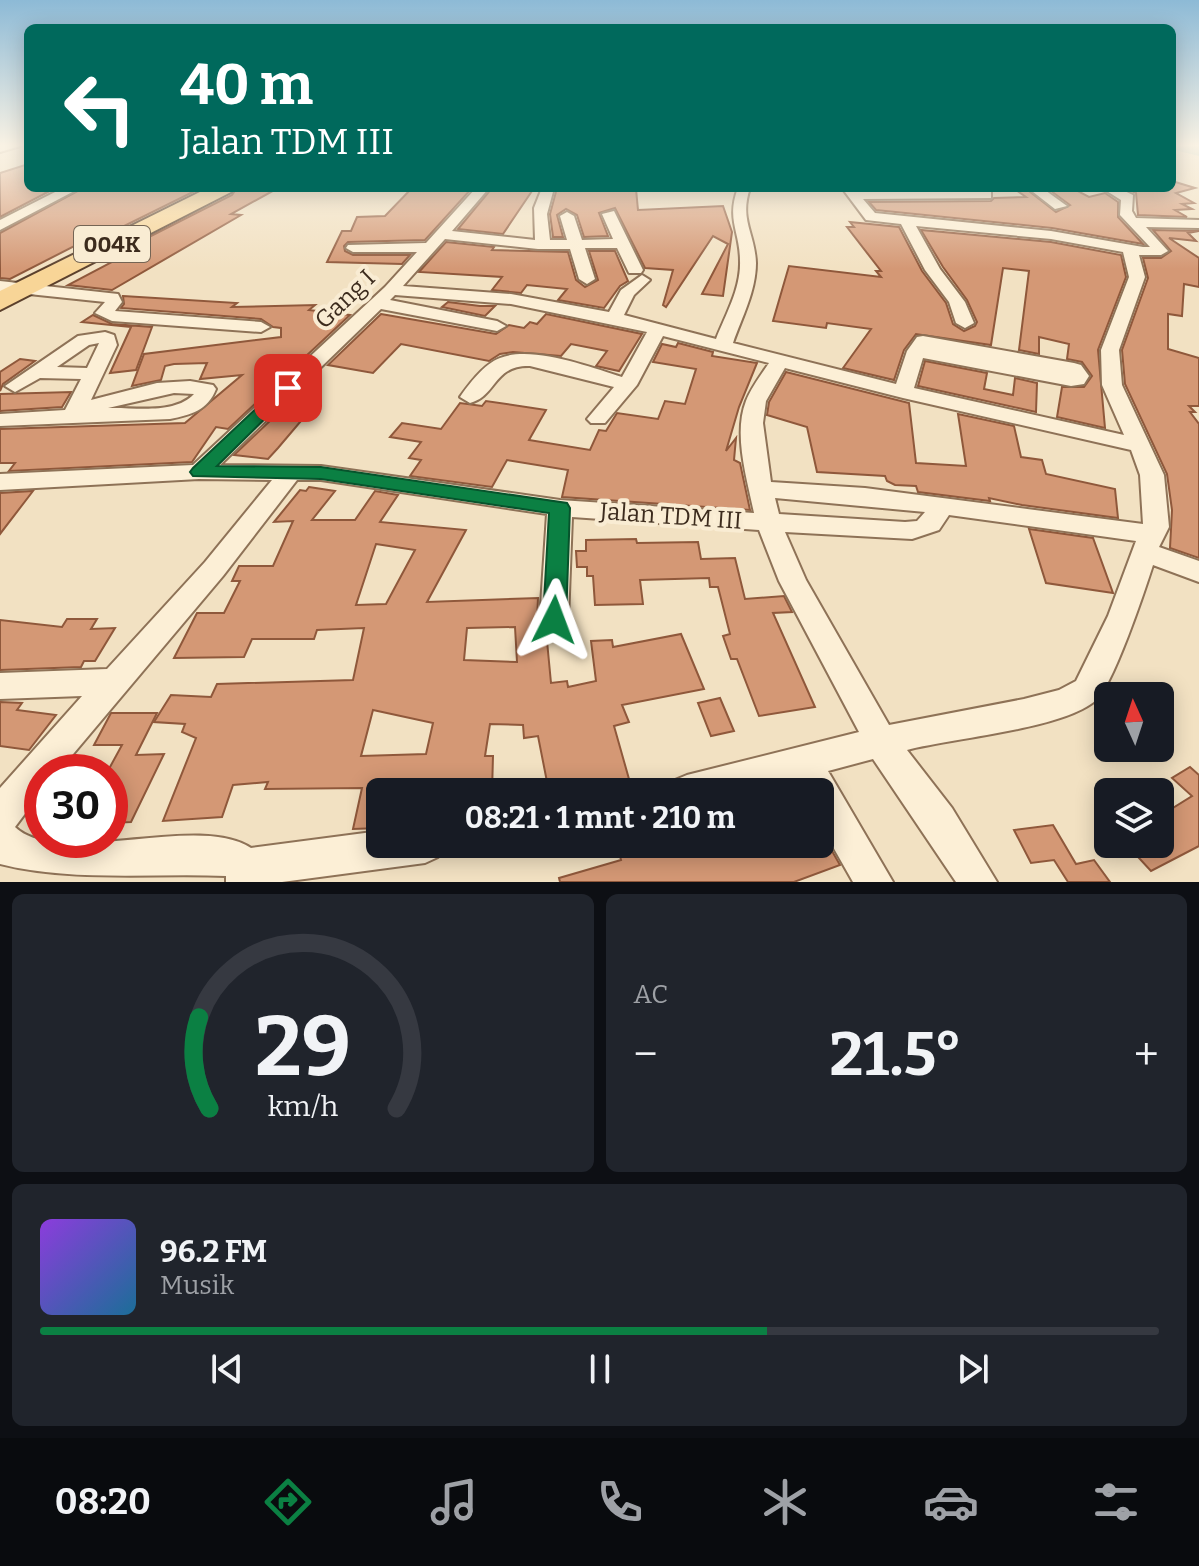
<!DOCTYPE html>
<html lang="id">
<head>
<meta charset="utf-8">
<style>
	body { margin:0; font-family:Bitter,serif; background:#20242c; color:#f1f3f6; height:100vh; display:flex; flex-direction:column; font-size:30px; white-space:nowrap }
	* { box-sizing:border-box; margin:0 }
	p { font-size:26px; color:#9ea1a6 }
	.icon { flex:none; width:44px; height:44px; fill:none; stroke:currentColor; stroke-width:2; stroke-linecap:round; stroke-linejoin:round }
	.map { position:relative; height:882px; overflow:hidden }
	.panel { display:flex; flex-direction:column; gap:12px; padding:12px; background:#0d0f14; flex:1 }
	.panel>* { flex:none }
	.top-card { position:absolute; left:24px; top:24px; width:1152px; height:168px; border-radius:12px; box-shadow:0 4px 20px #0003; background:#00695c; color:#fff; overflow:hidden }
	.needle { width:52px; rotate:357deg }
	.fabs { position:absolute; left:1094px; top:682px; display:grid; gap:16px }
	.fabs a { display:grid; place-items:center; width:80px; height:80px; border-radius:12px; background:#171b24; box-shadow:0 4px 20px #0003; font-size:40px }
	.speed { position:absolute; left:24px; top:754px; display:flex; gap:16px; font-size:40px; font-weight:700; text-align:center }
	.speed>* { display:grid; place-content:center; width:104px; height:104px; border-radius:50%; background:#171b24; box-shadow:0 4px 20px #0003; line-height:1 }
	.speed .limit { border:12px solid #d22; background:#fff; color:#111 }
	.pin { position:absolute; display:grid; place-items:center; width:68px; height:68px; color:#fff; margin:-34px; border-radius:16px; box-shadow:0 4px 12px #0006 }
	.me { position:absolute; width:88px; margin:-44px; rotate:3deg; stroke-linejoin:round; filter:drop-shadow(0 0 6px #0008) }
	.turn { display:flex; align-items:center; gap:28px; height:168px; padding:0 24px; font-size:36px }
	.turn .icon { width:104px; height:104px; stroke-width:2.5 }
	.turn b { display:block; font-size:56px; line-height:68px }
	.big { font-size:60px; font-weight:700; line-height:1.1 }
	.panel .widget { flex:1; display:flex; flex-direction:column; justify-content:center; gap:12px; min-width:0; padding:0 28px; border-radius:12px; background:#20242c }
	.panel .dial { align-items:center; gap:0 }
	.dial svg { height:208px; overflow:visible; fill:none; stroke:#363941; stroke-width:7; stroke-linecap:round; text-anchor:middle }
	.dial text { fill:#f1f3f6; stroke:none }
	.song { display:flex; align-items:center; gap:24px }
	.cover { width:96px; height:96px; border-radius:12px; background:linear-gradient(135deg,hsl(270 70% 55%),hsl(200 70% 35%)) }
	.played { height:8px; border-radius:4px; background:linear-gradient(90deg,#0b8043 65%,#363941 65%) }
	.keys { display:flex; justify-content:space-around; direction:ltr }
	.heat { display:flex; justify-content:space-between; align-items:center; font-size:44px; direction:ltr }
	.panel .tiles { flex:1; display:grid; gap:12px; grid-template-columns:1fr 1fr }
	.widget:last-child { grid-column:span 2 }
	.trip { position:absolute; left:366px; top:778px; width:468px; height:80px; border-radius:12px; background:#171b24; box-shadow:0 4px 20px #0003; font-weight:700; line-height:80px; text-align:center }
	.tab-bar { display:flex; height:128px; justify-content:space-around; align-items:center; background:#090b0e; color:#9ea1a6 }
	.tab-bar .icon { width:56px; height:56px }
	.tab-bar .on { color:#0b8043 }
	.tab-bar b { font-size:36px; color:#f1f3f6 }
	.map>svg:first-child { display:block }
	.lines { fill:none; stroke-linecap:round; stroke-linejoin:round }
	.river { fill:#a5c4ba; fill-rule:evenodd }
	.building { fill:#d49875; stroke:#8f583b; stroke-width:2; fill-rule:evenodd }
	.street-casing { stroke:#8e7257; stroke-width:4 }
	.primary-casing { stroke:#5b402c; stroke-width:4 }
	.street { fill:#fcefd6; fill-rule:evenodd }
	.primary { fill:#f8d597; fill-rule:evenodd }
	.route { fill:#0b8043; stroke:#07532c; stroke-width:2 }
	.labels { text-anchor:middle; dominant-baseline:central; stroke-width:8; stroke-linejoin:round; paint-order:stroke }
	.shield { fill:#f9ecd3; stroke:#756554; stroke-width:2 }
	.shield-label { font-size:22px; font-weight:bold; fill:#3c2b1d }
	.street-label { font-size:24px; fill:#3c2b1d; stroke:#f9ecd3 }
</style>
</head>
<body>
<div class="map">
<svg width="1199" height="882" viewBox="0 0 1199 882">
	<rect width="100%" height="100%" fill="#f2e1c2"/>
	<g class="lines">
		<path class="river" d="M1172,146H1199V156L1175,150Z"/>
	</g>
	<g class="building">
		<path d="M28,164V188L48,192L0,217V173Z"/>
		<path d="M1172,181L1195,188L1176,193L1194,203L1182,204L1192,209L1175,210L1187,217L1138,215L1136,193L1125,188H1172Z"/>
		<path d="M83,188H201L102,237L90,238L10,279L0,278V233Z"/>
		<path d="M237,188H278L231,214L241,215L112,290L68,285L148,243L139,242L232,195Z"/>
		<path d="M412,188H472L425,240L348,242L344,246L345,251L353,255H410L402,264L327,262L342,231H351L357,217L385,216Z"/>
		<path d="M492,188H534L503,234L458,229Z"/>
		<path d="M557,188L636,189L638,210L723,206L732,232L723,296L702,294L728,244L713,236L666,307L663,305L673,270L645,268L615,208L599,213L608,236L584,237L577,215L566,209L557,215L563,237H553L550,214Z"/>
		<path d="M1013,188H1025L1056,212L1070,205L1047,188H1072L1089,197L1105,193L1118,202V217L1143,244L1052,228L876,210L869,202L991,201L994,198L1026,197Z"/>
		<path d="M850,222L899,227L922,271L946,303L953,324L964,331L975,326L977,322L967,300L943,267L921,230L1051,242L1121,255L1126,277L1098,350L1105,428L1057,417L1062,387H1084L1092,376L1082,362L1067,359L1069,344L1039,337V354L1019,350L1029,271L1003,268L991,345L916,334L904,350L894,380L843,368L871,329L827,323L826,328L773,321L789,266L881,277L876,271H881L847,227H854Z"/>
		<path d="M1153,230L1199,231L1188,233L1196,241L1169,238L1199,258V287L1184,284L1182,316L1168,314V349L1199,358V406H1189L1195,412H1190L1199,424V558L1170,548L1172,510L1167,474L1125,384L1122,350L1148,278L1143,258H1161L1171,251Z"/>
		<path d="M446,242L494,247L492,250L568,252L576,280L585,287L598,280L589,251H615L628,281L620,286L604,308L558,300L567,289L527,285L521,293L492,290L502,277L419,272Z"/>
		<path d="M123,296L237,303L232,307L315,305L309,310L350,315L228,429L216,427L192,462L9,471L15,463H0V429L185,423L242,375L200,379L207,363L174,364L165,366L161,380L132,386L144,354L281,337V328L273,327L261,319L121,308L124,304Z"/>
		<path d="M448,302L480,306H495L485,316L442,307Z"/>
		<path d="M381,314L496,334L509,325L524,328L530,322L537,324L546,314L642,334L619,371L596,366L607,351L571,344L561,356L513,352L500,354L489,361L401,344L373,373L328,365Z"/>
		<path d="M93,315L112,324L152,327L136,370L110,373L131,327L82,322Z"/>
		<path d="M678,343L713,352L712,356L757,363L739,407L726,451L736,438L734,460L740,463L750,510L562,497L568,470L507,460L492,487L410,476L421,460L409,458L421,442L390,437L402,423L441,429L460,403L482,406L486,401L546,410L529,440L590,450L599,430L606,431L617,413L658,419L665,401L685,404L696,369L653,362L662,344L676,347Z"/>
		<path d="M20,359L35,361L3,384L0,391V372Z"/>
		<path d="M925,361L987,373L984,389L1013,395L1015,378L1037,383L1036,412L918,386Z"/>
		<path d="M786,372L909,403L916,463L966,466L958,414L1014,426L1021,457L1042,460L1046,474L1115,489L1118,518L1022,505L989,498L990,501L918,492L916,486L895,485L887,481L885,476L817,472L807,427L767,415L769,402Z"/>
		<path d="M71,392L62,407L0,411V394Z"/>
		<path d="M293,399L312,400L306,407L312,408L278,448L268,459L234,455Z"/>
		<path d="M309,487L335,491L312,520H355L375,491L398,495L380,522L466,530L427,602L538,598L537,620L543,631V642L547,641L551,683L567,681L568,687L596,681L591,641L612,640L613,647L681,634L704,689L622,705L629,722L614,726L629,779L590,787L589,782L549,792L538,736L524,738L523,725L490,724L485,756H493L492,792H380V828L353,829L362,788L265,789L268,782L233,785L222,817L163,821L196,738L182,732L185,724L154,722L171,695L211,697L217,684L353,680L364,628L317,630L314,639H252L244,657L174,658L197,613H224L240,581H232L239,566H273L293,521L274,522L300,490L306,491ZM376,544L415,550L386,604L356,605ZM515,627L517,662L464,660L467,628ZM373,710L433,723L426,754L361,756Z"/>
		<path d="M33,491L0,534V493Z"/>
		<path d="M1029,529L1093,538L1113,593L1046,583Z"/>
		<path d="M636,539L637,543L698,542L701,559L735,558L745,599L784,596L792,612L773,613L815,707L759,716L737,659H731L723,636L730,634L718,587H710L709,578L640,580L643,604L595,605L593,576H587V567H577L576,551H586V540Z"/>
		<path d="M67,619H97L91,629L115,628L95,661H84L81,667L0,670V620L62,627Z"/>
		<path d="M720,698L734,731L711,736L698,703Z"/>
		<path d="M0,702L22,703L17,710L56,715L29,750L0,746Z"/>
		<path d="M111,713H157L136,755L164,754L131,822L110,823V767L122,745H94Z"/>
		<path d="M1190,767L1199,775V846L1151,871L1126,844H1160V816L1192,796L1172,778Z"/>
		<path d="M1053,825L1076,864L1094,860L1110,882H1068L1054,860L1031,863L1014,830Z"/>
		<path d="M820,830L840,865L794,882H560L559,878L621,860L618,848L637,844H820Z"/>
	</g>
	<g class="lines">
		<g class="street-casing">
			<g id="street">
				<path d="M0,146H20L0,152Z"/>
				<path d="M63,188H80L0,230V220Z"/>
				<path d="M476,188H489L452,231L535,240L534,208L542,188H554L547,214L550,240H567L560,216L567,212L574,216L582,240L613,239L602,214L614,211L643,270L641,273H629L617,248H585L595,279L587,284L579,279L570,249H538L445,239L403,286L511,294L609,312L621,290L642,275L650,280L634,295L624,315L716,339C726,314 741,288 740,261C740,231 726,220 738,188H750C739,220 755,233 756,263C756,291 742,317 733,343L896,384L907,351L917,337L923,336L1074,363L1081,365L1089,376L1084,384L1071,386L923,358L914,388L1124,435L1102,385L1101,350L1129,277L1123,252L1051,239L916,226L940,269L965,302L974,323L965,328L956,323L949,302L925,270L901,224L866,220L842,188H855L857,191H986L991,192V198L863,199L875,213L1051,231L1143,247H1150L1120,215L1121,200L1102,188H1118L1133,195L1132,211L1136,218L1199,220V228L1146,227L1168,251L1161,255H1139L1145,277L1119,350L1122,385L1164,475L1169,527L1159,547L1199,561V582L1153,565C1145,590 1113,686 1096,700C1064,729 952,738 907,750L952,808L997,882H956L873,759L828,771L893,882H853L820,824V792H802L795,780L750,792H669L675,780L687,775L859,732L779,581L759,530L572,517L568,620L564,628L554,631L544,628L540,620L547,514L321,480H297L223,576L58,772H42V791L15,827C59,869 198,812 251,848L380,831V844H444L438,857L425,863L282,882H226V876C152,873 70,882 0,864V788L82,696L0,699V673L107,669L205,562L272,480L199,479L0,490V474L193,465L385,287L417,252H353L346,248L348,245L426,243ZM395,295L511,304L647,332L622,377C590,367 532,345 500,358C484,364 469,384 460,397L470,403C497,396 493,365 530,366L614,387L587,419L591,423H605L637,385L663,336L769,363C761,375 751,388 746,401C733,434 747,479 754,513L560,500L321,466L220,465L381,309L497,331L506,326L497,321L390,300ZM785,368L903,398L1131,450L1140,475L1143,524L865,488L771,482L763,423L766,401ZM775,498L925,512L917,521L905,522L779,514ZM949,515L1136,541L1108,616L1076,681L1059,690L1024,699L889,725L806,580L785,532L912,539L939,530Z"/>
				<path d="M1028,188H1042L1067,206L1055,209Z"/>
				<path d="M0,281L118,294L122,302L115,311L261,322L270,327L261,332L112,321L95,313L105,302L0,291Z"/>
				<path d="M105,332L114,335L117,345L91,400L157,383L190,381L213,385L216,389C208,410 191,415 170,419L0,426V414L65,410L81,379L40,378L15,392L5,386L78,336ZM99,343L87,368L57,367L89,345ZM174,393L194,394C174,415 135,407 108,408Z"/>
			</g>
		</g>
		<g class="primary-casing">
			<path id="primary" d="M208,188H234L231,192L0,310V291Z"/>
		</g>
		<use href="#street" class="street"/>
		<use href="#primary" class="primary"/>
	</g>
	<linearGradient id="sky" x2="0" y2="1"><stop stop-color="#8dbad6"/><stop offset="0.54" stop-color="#f9f2e4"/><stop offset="1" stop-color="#f9f2e4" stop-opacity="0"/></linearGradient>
	<rect width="1199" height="269" fill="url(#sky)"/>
	<path class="route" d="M288,383L296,388L293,391L217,466L321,467L567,503L570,508L566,620L563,627L554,629L546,627L543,620L549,513L321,479L193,476L190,472L193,468L282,384Z"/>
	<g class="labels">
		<rect class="shield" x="74" y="226" width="76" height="36" rx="6"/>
		<g class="shield-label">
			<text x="112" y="244">004K</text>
		</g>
		<g class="street-label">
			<text transform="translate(345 299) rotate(-44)">Gang I</text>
			<text transform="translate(671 516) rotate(4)">Jalan TDM III</text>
		</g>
	</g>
</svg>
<div class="fabs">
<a><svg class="needle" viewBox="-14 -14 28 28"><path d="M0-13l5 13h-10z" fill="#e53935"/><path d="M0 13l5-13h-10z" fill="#9ea1a6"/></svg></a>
<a><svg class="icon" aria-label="layers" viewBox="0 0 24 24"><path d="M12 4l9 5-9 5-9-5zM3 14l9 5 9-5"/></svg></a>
</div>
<div class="speed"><div class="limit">30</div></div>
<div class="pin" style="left:288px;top:388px;background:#d93025"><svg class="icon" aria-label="arrive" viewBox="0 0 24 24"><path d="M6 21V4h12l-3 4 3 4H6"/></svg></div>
<svg class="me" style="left:554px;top:620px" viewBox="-20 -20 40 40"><path d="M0-17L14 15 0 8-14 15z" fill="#0b8043" stroke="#fff" stroke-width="4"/></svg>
<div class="trip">08:21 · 1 mnt · 210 m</div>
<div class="top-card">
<div class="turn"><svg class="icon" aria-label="left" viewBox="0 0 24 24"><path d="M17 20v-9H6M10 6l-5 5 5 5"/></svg><div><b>40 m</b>Jalan TDM III</div></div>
</div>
</div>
<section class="panel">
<div class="tiles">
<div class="widget dial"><svg viewBox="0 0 100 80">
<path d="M14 69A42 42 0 1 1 86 69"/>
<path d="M14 69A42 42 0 0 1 10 34" stroke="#0b8043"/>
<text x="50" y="56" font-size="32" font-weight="700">29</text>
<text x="50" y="72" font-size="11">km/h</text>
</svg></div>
<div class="widget"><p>AC</p>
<div class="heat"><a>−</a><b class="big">21.5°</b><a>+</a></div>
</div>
<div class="widget">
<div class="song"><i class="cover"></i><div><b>96.2 FM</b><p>Musik</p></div></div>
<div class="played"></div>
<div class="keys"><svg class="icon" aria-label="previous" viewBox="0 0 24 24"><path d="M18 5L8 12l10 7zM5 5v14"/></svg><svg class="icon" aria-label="pause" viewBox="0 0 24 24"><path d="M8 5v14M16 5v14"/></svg><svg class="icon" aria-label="next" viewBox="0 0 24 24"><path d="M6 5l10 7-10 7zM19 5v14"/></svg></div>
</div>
</div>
</section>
<nav class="tab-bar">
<b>08:20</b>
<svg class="icon on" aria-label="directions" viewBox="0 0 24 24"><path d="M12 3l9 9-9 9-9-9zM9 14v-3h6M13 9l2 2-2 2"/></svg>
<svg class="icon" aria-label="music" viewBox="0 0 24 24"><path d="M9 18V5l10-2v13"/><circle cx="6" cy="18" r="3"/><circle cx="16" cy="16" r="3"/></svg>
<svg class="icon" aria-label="phone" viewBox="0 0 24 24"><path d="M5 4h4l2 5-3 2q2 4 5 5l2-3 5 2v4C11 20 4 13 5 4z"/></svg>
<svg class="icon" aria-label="climate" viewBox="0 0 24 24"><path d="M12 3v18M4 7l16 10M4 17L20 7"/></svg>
<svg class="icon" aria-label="car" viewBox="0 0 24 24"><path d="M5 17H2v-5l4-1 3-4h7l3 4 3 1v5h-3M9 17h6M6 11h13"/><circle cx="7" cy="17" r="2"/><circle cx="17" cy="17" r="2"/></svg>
<svg class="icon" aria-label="filters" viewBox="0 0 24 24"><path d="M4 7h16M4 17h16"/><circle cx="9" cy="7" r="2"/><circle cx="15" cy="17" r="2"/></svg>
</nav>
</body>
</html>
